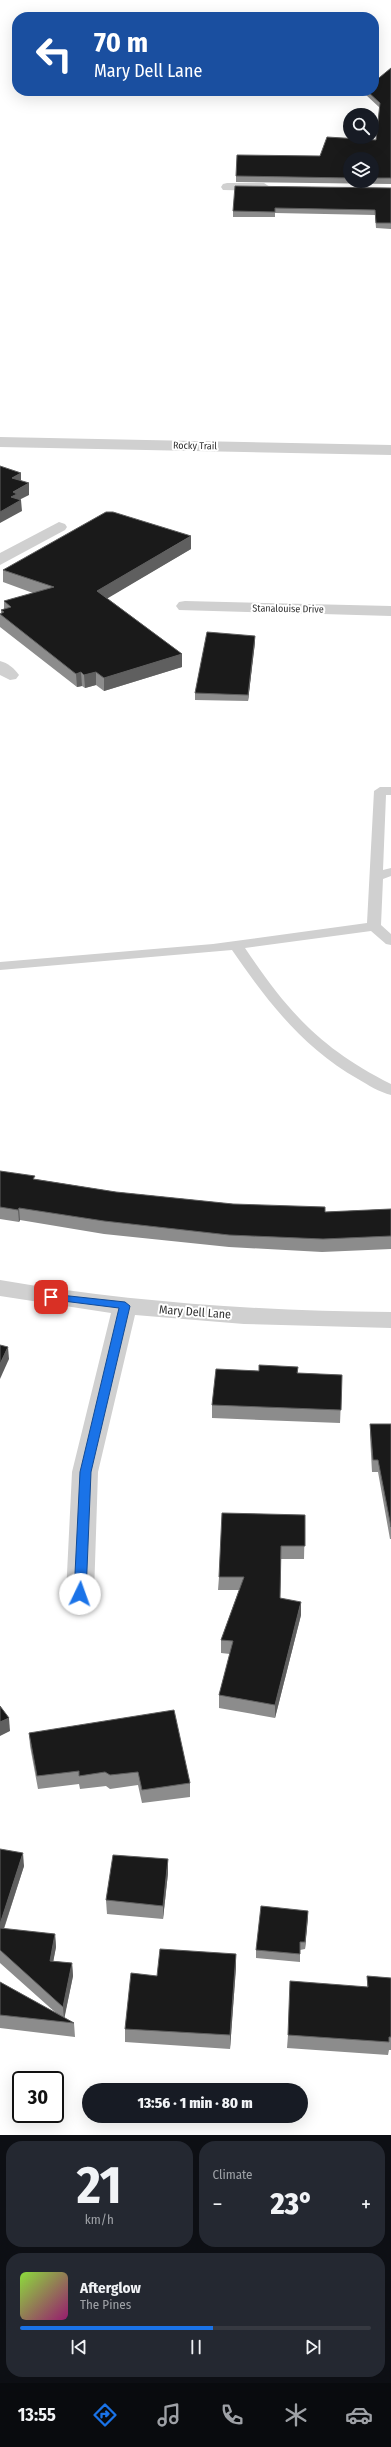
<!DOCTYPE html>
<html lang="en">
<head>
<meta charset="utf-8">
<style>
	body { margin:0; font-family:"Fira Sans Condensed",sans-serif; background:#242831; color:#f1f3f6; height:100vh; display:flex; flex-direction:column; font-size:15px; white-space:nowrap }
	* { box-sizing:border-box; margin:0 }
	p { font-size:13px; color:#9ea1a6 }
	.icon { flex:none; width:22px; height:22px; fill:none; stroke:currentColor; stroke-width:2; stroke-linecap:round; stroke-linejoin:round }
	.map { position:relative; height:2135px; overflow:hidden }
	.panel { display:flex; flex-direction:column; gap:6px; padding:6px; background:#0d0f14; flex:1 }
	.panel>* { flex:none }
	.hud { position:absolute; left:12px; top:12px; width:367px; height:84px; border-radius:16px; box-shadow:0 4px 16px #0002; background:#1a4fa0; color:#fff; overflow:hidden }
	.buttons { position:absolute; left:343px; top:108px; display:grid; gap:8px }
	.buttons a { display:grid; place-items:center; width:36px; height:36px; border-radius:50%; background:#171b24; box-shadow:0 4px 16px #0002; font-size:20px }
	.speed { position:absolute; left:12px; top:2071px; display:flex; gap:8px; font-size:20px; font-weight:700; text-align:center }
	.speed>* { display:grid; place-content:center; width:52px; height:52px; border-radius:50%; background:#171b24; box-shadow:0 4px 16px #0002; line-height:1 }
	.speed .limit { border:2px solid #111; border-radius:6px; background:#fff; color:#111 }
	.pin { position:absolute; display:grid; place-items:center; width:34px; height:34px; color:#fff; margin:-17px; border-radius:8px; box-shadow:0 2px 6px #0006 }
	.me { position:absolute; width:44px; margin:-22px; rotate:3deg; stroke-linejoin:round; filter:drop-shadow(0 0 3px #0008) }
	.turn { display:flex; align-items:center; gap:14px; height:84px; padding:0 16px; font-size:18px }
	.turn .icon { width:52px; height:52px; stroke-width:2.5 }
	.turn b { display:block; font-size:28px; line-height:34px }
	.big { font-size:30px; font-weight:800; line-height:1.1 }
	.panel .widget { flex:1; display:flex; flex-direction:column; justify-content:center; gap:6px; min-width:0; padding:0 14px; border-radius:16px; background:#242831 }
	.panel .dial { align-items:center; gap:0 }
	.dial b { font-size:52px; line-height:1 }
	.song { display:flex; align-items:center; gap:12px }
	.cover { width:48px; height:48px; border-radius:6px; background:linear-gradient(135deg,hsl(90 70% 55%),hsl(320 70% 35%)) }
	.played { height:4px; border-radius:2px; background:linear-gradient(90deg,#1a73e8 55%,#363941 55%) }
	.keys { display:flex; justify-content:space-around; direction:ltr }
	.heat { display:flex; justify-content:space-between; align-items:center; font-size:22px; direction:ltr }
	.panel .tiles { flex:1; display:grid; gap:6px; grid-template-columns:1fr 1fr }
	.widget:last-child { grid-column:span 2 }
	.trip { position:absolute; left:82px; top:2083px; width:226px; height:40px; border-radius:20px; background:#171b24; box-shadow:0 4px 16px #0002; font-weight:800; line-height:40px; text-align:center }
	.tab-bar { display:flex; height:64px; justify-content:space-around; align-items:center; background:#090b0e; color:#9ea1a6 }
	.tab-bar .icon { width:28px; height:28px }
	.tab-bar .current { color:#1a73e8 }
	.tab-bar b { font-size:18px; color:#f1f3f6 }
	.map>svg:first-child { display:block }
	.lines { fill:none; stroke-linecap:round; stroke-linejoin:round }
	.service { fill:#d0d0d0; fill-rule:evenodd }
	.minor { fill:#d0d0d0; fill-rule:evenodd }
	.wall { fill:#8c8c8c; fill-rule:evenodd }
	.shaded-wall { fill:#5f5f5f }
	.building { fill:#1a1a1a; stroke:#5f5f5f }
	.route { fill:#1a73e8; stroke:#114b97 }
	.labels { text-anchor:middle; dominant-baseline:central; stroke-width:4; stroke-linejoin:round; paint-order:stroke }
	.far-street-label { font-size:10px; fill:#333; stroke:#fff }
	.street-label { font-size:12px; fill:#333; stroke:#fff }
</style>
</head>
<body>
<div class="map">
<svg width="391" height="2135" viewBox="0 0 391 2135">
	<rect width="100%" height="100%" fill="#fff"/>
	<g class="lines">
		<path class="service" d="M380,787H391V795H386L383,870L391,868V876L383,879L381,925L391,934V945L386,944L371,931L245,948C288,1012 321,1049 391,1084V1095C379,1092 368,1085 358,1079C303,1048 267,1001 232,950L0,970V962L213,944L367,923L374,791Z"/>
		<g class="minor">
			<path d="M227,183H264L270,187L264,191L223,190L221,187L223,184Z"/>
			<path d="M0,437L391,445V455L0,447Z"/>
			<path d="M59,522L65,524L67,527L65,530L0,565V553Z"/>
			<path d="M185,601L391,606V616L179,610L176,606L179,602Z"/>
			<path d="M0,661C8,663 14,668 19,675L16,679L10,680L0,675Z"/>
			<path d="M0,1280C130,1302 259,1311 391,1312V1328L244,1324L135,1315L98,1472L94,1594L90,1601L80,1604L70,1601L66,1594L72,1472L111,1313L0,1296Z"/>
		</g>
	</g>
	<g class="wall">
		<path d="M391,68V184L236,182V176L320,156L376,140L380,108L365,94V91H374ZM350,159H372V181H350Z"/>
		<path d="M391,188V229L376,228L375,215L275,213V217H233V211Z"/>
		<path d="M191,549L107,598L182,654V667L104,691L96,685L85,688L82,686L77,687L0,627V614L1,613V610L4,609V601L33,593L3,582V570Z"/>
		<path d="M255,636V642L248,701L195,700V693Z"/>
		<path d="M0,1171L35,1179L116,1192L233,1204L325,1212L391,1209V1249L322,1252L229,1247L104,1234L20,1220L19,1222L0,1219Z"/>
		<path d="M298,1367V1373L342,1375L340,1423L212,1418V1405L259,1371Z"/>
		<path d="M370,1424H391V1539H390L378,1472H372L370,1436Z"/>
		<path d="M305,1515L304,1559H281L280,1598L301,1615L275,1718L219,1708V1695L230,1654L221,1653V1640L239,1590H218L219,1577Z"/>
		<path d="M29,1733L190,1783V1797L142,1803L138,1785L110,1789L106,1786L80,1789L79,1784L38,1789L30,1746Z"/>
		<path d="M0,1849L24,1866L4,1929L55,1934L56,1947L53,1961L72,1963L73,1976L64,2018L74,2023L75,2037L0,2028V1982L56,2013L0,1963Z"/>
		<path d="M168,1859V1873L163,1919L107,1914L106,1900Z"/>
		<path d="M308,1911L305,1949L300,1950V1962L256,1958V1950Z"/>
		<path d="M236,1954V1967L230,2049L125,2042V2029Z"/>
		<path d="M367,1976L391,1978V2050H389L388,2055L287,2048L288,2035L367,1987Z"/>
	</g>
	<g class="shaded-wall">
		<path d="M21,473V484L12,478Z"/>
		<path d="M29,483V495L17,501L21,500L22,511L0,523V512L11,497L13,492Z"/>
		<path d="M191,536V549L98,604L97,591Z"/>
		<path d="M255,636V642L248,701V695Z"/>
		<path d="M182,654V667L104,691V678Z"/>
		<path d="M81,672L82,686L77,687L76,674Z"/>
		<path d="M96,672V685L85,688L84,675Z"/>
		<path d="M19,1208L20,1220L19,1222L18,1210Z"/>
		<path d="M8,1347L9,1359L0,1379V1364Z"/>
		<path d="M301,1602V1615L275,1718V1705Z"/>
		<path d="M9,1718L10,1731L0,1736V1722Z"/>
		<path d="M23,1853L24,1866L0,1940V1924Z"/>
		<path d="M168,1859V1873L163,1919V1906Z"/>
		<path d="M308,1911V1918L305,1949V1942Z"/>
		<path d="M55,1934L56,1947L51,1974L50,1961Z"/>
		<path d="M236,1954V1967L230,2049V2035Z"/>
		<path d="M72,1963L73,1976L64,2020L63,2007Z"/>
	</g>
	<g class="building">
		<path d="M391,68V178H372V159H350V178L236,176L237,155L320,156L327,137L376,140L380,103L367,91H374V82Z"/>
		<path d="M235,186L391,188V223H376L375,210L275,208V212L233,211Z"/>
		<path d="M0,466L21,473L12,478L29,483L13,492L17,494L11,497L21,500L0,512Z"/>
		<path d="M106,512H113L191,536L97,591L182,654L104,678L96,672L84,675L81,672L76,674L0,614L4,612L1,610L11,607L4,601L54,587L3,570Z"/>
		<path d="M207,632L255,636L248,695L195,693Z"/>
		<path d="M0,1171L35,1176L33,1179L116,1192L233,1204L325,1207V1212L391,1209V1236L323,1239L229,1235L104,1221L19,1208L18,1210L0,1207Z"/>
		<path d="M0,1345L8,1347L0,1364Z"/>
		<path d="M259,1365L298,1367L297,1373L342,1375L341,1410L212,1405L216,1369L259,1371Z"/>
		<path d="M370,1424H391V1527L378,1460H373Z"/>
		<path d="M222,1513L305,1515V1546H281L280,1598L301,1602L275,1705L219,1695L233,1641L221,1640L244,1577H219Z"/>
		<path d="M0,1706L9,1718L0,1722Z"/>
		<path d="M174,1710L190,1783L142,1790L138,1772L110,1775L105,1772L79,1776V1771L37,1776L29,1733Z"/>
		<path d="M0,1849L23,1853L0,1924Z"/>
		<path d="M113,1855L168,1859L163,1906L106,1900Z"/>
		<path d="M261,1906L308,1911L305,1942H300V1954L256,1950Z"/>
		<path d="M0,1928L55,1934L50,1961L72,1963L63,2007L0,1950Z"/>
		<path d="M160,1949L236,1954L230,2035L125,2029L131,1973L157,1976Z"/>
		<path d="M367,1976L391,1978V2037H389V2042L288,2035L290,1981L368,1987Z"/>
		<path d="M0,1982L74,2023L0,2015Z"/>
	</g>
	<path class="route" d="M51,1294L125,1302L130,1306L91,1472L86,1594L80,1598L74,1594L80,1472L119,1308L47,1299V1295Z"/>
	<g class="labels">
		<g class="far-street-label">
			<text transform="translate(195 446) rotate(1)">Rocky Trail</text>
			<text transform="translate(288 609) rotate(1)">Stanalouise Drive</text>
		</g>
		<g class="street-label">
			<text transform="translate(195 1312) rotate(4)">Mary Dell Lane</text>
		</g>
	</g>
</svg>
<div class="buttons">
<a><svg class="icon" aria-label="search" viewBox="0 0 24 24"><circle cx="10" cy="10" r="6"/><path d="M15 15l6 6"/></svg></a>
<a><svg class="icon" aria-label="layers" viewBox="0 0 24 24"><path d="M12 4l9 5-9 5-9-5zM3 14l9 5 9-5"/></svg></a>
</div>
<div class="speed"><div class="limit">30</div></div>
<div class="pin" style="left:51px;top:1297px;background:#d93025"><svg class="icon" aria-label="arrive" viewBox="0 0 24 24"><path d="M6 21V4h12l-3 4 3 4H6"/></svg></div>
<svg class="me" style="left:80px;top:1594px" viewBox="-20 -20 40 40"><circle r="19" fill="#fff"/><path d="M0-13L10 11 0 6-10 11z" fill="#1a73e8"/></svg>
<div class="trip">13:56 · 1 min · 80 m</div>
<div class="hud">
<div class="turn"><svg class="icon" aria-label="left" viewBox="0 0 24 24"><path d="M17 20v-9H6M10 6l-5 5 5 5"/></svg><div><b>70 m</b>Mary Dell Lane</div></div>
</div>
</div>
<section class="panel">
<div class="tiles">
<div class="widget dial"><b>21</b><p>km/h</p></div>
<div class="widget"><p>Climate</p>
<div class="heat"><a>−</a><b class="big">23°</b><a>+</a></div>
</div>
<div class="widget">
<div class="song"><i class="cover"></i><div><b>Afterglow</b><p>The Pines</p></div></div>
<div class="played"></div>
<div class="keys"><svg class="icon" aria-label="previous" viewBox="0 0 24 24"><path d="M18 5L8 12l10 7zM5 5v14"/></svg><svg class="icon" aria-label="pause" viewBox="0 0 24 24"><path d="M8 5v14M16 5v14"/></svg><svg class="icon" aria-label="next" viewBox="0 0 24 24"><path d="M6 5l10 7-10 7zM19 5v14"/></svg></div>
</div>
</div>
</section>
<nav class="tab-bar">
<b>13:55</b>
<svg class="icon current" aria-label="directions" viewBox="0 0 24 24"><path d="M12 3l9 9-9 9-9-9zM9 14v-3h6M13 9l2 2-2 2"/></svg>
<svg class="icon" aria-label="music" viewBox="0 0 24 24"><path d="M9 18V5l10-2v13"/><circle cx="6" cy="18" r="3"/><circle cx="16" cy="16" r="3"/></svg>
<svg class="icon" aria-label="phone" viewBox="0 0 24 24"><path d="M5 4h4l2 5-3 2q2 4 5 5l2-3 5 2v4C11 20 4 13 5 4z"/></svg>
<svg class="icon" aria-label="climate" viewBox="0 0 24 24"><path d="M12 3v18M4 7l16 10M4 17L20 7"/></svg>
<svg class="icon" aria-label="car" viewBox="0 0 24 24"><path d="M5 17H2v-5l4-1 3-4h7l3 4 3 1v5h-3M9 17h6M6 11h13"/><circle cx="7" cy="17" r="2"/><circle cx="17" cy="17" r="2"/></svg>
</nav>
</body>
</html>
